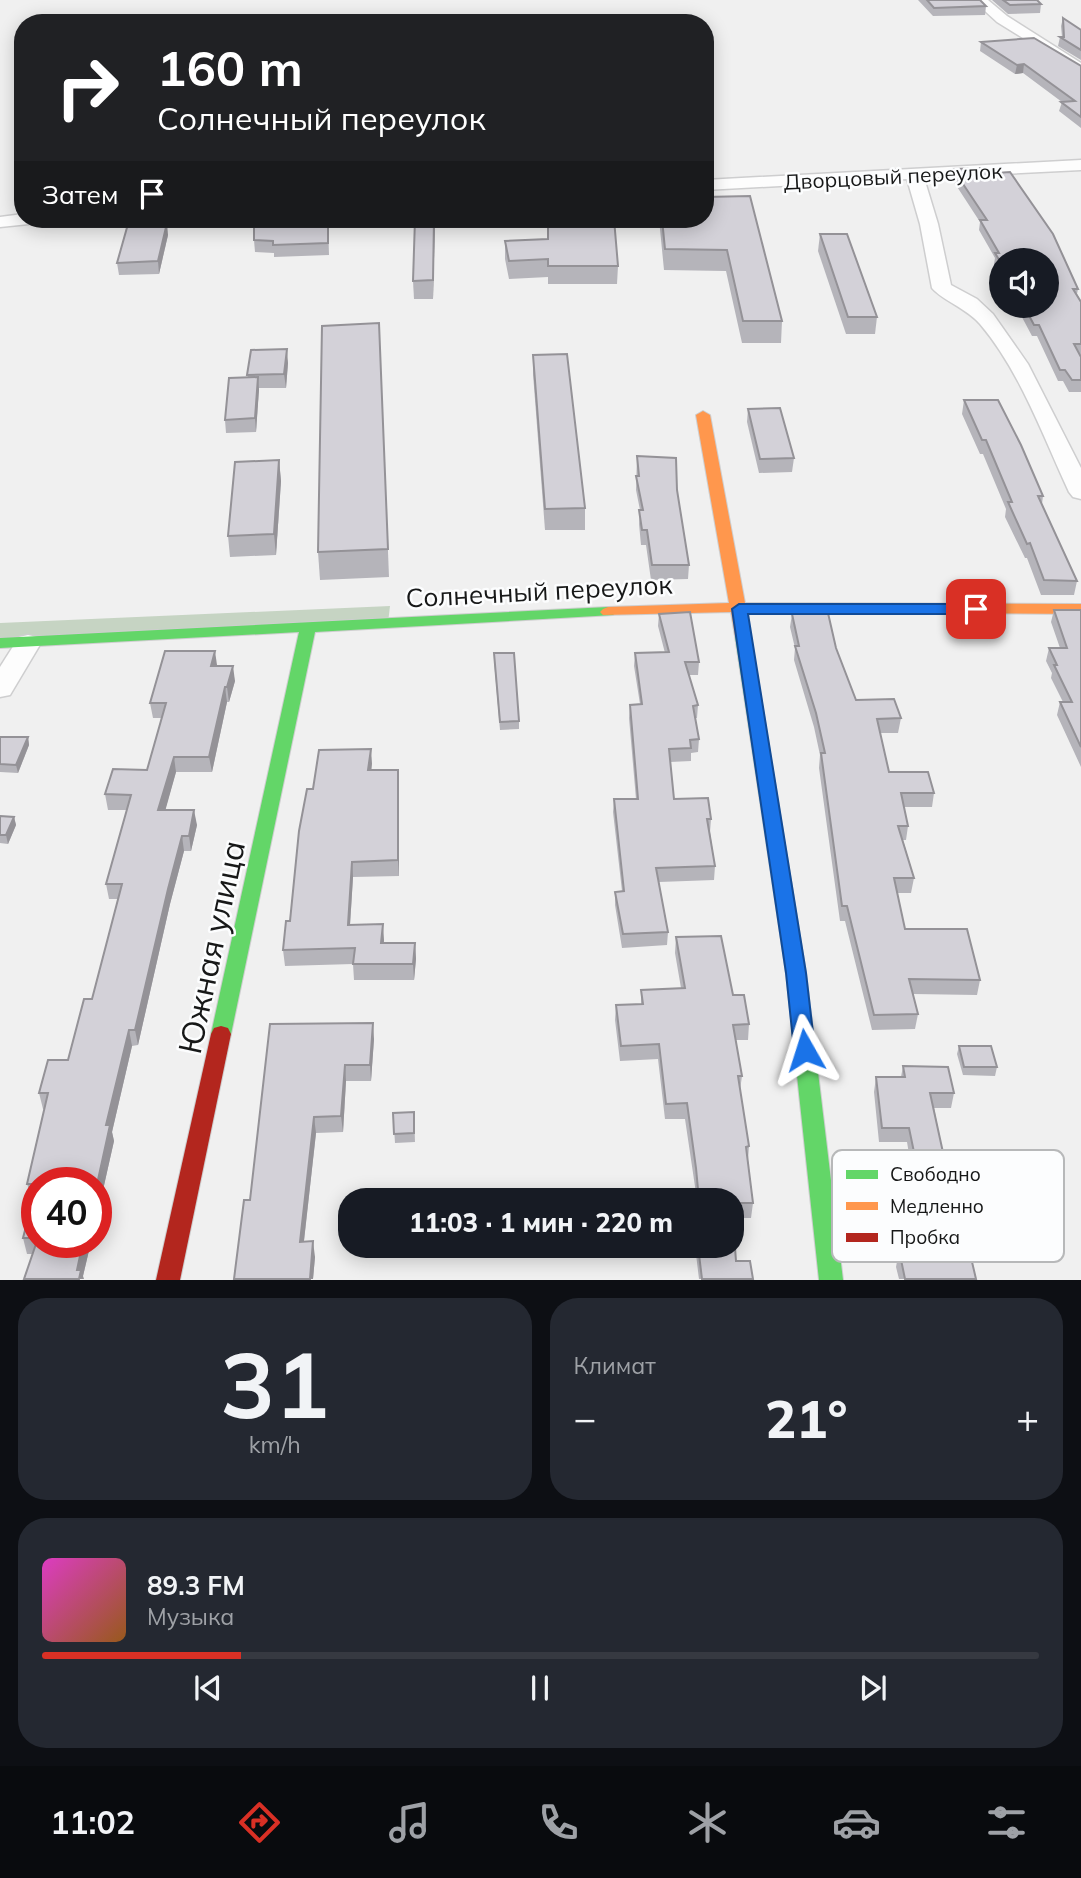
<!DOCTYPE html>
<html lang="ru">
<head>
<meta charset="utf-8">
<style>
	body { margin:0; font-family:Mulish,sans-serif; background:#242831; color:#f1f3f6; height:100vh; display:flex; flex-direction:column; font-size:26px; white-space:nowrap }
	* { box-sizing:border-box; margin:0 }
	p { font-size:23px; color:#9ea1a6 }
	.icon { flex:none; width:38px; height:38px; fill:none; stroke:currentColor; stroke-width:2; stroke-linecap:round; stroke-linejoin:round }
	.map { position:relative; height:1280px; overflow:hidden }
	.panel { display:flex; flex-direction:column; gap:18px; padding:18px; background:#0d0f14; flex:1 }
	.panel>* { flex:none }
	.top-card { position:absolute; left:14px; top:14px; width:700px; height:214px; border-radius:28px; box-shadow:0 4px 18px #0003; background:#202124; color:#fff; overflow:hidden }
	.controls { position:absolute; left:989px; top:248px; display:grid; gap:14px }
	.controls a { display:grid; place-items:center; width:70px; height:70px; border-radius:50%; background:#171b24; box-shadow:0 4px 18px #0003; font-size:35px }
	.speed { position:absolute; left:21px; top:1167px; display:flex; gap:14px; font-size:35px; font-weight:700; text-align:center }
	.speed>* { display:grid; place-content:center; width:91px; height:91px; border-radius:50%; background:#171b24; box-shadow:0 4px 18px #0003; line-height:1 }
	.speed .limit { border:10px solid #d22; background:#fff; color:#111 }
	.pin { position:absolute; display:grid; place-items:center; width:60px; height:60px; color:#fff; margin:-30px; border-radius:14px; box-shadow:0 4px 10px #0006 }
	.me { position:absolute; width:77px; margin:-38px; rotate:354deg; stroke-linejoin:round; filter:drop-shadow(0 0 5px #0008) }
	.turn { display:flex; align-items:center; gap:24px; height:147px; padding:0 28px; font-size:32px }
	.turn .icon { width:91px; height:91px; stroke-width:2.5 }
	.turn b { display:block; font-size:49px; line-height:60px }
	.then { display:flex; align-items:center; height:66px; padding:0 28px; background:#0003; gap:14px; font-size:26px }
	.big { font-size:52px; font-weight:800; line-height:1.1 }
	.panel .card { flex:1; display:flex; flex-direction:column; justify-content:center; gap:10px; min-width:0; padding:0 24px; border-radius:28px; background:#242831 }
	.panel .dial { align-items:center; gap:0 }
	.dial b { font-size:91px; line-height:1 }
	.song { display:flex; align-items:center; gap:21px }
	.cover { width:84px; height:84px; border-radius:10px; background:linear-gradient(135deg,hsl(310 70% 55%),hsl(30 70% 35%)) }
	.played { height:7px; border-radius:4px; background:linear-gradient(90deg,#d93025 20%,#363941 20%) }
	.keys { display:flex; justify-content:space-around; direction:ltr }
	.heat { display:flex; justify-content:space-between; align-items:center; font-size:38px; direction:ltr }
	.panel .tiles { flex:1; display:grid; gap:18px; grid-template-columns:1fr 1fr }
	.card:last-child { grid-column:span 2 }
	.trip { position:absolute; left:338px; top:1188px; width:406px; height:70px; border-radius:28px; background:#171b24; box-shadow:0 4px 18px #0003; font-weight:800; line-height:70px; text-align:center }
	.tab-bar { display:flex; height:112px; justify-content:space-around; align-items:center; background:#090b0e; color:#9ea1a6 }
	.tab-bar .icon { width:49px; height:49px }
	.tab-bar .selected { color:#d93025 }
	.tab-bar b { font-size:32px; color:#f1f3f6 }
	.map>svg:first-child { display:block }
	.forest { fill:#c6d4c3 }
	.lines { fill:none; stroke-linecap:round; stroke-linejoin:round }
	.street-casing { stroke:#cececf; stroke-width:3 }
	.fast-casing { stroke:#cececf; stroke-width:2 }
	.slow-casing { stroke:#cececf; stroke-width:2 }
	.jam-casing { stroke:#cececf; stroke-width:2 }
	.street { fill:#fdfdfd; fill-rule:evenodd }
	.fast { fill:#63d668; fill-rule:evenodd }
	.slow { fill:#ff974d; fill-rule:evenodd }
	.jam { fill:#b3261e; fill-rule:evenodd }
	.wall { fill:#b5b4ba }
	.shaded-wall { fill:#949297 }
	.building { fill:#d3d1d8; stroke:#949297; stroke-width:2 }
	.route { fill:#1a73e8; stroke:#114b97; stroke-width:2 }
	.labels { text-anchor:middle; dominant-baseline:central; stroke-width:5; stroke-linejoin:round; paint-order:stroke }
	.far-street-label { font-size:21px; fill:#171818; stroke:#fcfdfe }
	.street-label { font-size:26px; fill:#171818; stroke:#fcfdfe }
	.near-street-label { font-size:32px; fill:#171818; stroke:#fcfdfe }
	.key { fill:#fcfdfe; stroke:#b7b8b9; stroke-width:2 }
	.key-label { font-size:19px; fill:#171818 }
</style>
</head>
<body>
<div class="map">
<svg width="1081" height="1280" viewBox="0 0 1081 1280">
	<rect width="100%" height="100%" fill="#f0f0f0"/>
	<path class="forest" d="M390,606L388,623L0,643V623Z"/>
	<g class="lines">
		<g class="street-casing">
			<g id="street">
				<path d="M973,0H988L1007,16L1081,63V74L997,22Z"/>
				<path d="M1081,160V170L924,178L938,224L951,285L977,299L993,314L1028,364L1081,468V499L1073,497L1069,492C1043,436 1020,371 980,324C966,308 942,300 932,288L920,224L907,179L705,190V180Z"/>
				<path d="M23,214V219H38L29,224L0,227V217Z"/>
				<path d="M28,635L37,637L41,643L10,695L0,697V667L19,637Z"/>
			</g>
		</g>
		<g class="fast-casing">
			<g id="fast">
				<path d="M608,607L613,609L616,612L613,615L315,632L231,1034L228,1040L221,1042L214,1040L211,1034L299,632L0,648V638Z"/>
				<path d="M743,631L751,636L806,973L843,1280H819L786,973L735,636Z"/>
			</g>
		</g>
		<g class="slow-casing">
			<path id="slow" d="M703,411L710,415L745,603L1081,604V614L746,612L751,636L743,641L735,636L731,612L603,615L600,612L603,609L608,607L729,603L696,415Z"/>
		</g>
		<g class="jam-casing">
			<path id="jam" d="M221,1026L228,1028L231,1034L180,1280H156L211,1034L214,1028Z"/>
		</g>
		<use href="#street" class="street"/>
		<use href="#fast" class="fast"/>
		<use href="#slow" class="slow"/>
		<use href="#jam" class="jam"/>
	</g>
	<g class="wall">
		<path d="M918,0H980L986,6L985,15L933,16Z"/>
		<path d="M992,0H1037L1041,4L1040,13L1008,14Z"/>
		<path d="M1063,18L1081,30V60L1058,46L1060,37H1062L1061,26Z"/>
		<path d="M981,42L1081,66V128L1059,111L1062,102L1023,73L1015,74L980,51Z"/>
		<path d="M953,169L1078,289L1077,294L1081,302V392H1069L1063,381H1058L1037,336H1032L1016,306H1046L1001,261V278L994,264L995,258L979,230L980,222L952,179Z"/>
		<path d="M435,219L433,299H414L413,281Z"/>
		<path d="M659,219H705L782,321L781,343H742L726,271L664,270Z"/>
		<path d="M328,223L329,255L274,257V253L255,252L254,240Z"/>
		<path d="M820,234L877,317L875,334H846L818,251Z"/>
		<path d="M168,235L159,274L119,275L117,263Z"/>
		<path d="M505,241L618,266L617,284H548V277L509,279L505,259Z"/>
		<path d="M379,323L389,577L320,580L318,552Z"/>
		<path d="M533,355L585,508V530H545L533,374Z"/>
		<path d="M288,363L286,388H259L256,432L226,433L225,420L248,377L247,375Z"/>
		<path d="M964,400L1043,496L1042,504L1077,581L1074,595H1041L1027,558H1025L1005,517L1006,509L983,454H980L962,414Z"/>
		<path d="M748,409L794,458L792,472L759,473L747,422Z"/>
		<path d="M637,456L677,490L689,565L688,579L651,580L646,545H641L639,524L640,510L636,490Z"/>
		<path d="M279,460L281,481L276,555L230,557L228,536Z"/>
		<path d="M1054,610H1081V767L1057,715L1060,702H1063L1051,678L1052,673L1046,661L1049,648H1060L1051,622Z"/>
		<path d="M659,614L699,662L698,675H689L698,705L697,718H695L699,739L698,752L691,753V761L670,762L674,799L711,819L710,832L715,866L714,880L659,882L668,932L667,945L622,948L615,905V892L622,891L613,812L614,799H636L629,718L630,705L640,704L634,666L635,653H665L658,626Z"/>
		<path d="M792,614L836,648L856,700L901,718L898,733H880L889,772L934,793L932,807H904L908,826L906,840H903L914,878L911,893H897L905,929L980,980L977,995L913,994L918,1014L915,1029L872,1030L845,921H840L819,768L820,755L814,727L794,660L795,648L790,627Z"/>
		<path d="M494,661L519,721V729L500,730Z"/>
		<path d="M217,666L235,681L229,702H227L212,772H176L165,810L197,825L191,851H184L170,904L138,1045L132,1046L112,1132L114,1141L96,1221V1183H37V1242H91L83,1276L33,1254H27L23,1238L33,1200L27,1184L45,1109H43L39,1093L68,1060L92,999L118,899H109L106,884L127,810H108L105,794L147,770L162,718H153L150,703Z"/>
		<path d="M0,737H28L29,745L18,773L0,772Z"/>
		<path d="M371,749V770L399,785V876L353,877L350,925L384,940V943H415L416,959L414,980H354L353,964L285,966L283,950L290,921L313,789Z"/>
		<path d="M0,816L14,817L16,825L8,844L0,843Z"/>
		<path d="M676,937L733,995L749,1024L748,1040H735L742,1076L740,1090L749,1146L748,1160L753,1203L751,1218H732L736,1261L753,1279H699L695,1246H732V1200H697L685,1119H665L658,1059L620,1061L615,1020L616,1005L641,1004V990L681,988L675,953Z"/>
		<path d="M270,1024L374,1039L371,1081H346L343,1132L316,1133L304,1241L315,1257L313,1279H234L250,1200Z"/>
		<path d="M959,1046L997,1067L995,1076L963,1075L957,1054Z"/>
		<path d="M903,1066L954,1093L951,1108H934L944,1157L941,1172H912L907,1142H879L874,1092L876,1077H901Z"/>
		<path d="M414,1112L415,1142L395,1143L393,1113Z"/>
		<path d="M961,1201L1002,1238L998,1255L970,1254L976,1279H899L896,1267L899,1250L963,1249L958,1218Z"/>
		<path d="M492,1246H519V1254L492,1253Z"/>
	</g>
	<g class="shaded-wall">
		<path d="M1024,64L1023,73L1015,74L1017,65Z"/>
		<path d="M434,219H435L433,299V280Z"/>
		<path d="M167,223L168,235L159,274L158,261Z"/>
		<path d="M287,349L288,363L286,388L284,374Z"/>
		<path d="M258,377L259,390L256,432L255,418Z"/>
		<path d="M279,460L281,481L276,555L274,534Z"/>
		<path d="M215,651L217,665L211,666Z"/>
		<path d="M233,666L235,681L229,702L227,687Z"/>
		<path d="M225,687L227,702L212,772L209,757Z"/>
		<path d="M28,737L29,745L18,773L16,765Z"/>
		<path d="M371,749L372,764L370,785L368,770Z"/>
		<path d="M174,757L176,772L161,826L158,810Z"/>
		<path d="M398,770L399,785V876L398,860Z"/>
		<path d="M194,810L197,825L191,851L189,836Z"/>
		<path d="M14,817L16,825L8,844L6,835Z"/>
		<path d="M182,836L184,851L170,904L138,1045L135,1030L168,889Z"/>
		<path d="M352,862L353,877L349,940L348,925Z"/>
		<path d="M383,924L384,940L382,959L381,943Z"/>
		<path d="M415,943L416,959L414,980L413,964Z"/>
		<path d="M373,1023L374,1039L371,1081L370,1065Z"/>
		<path d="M129,1030L132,1046L112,1132L114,1141L96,1221V1189L106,1125Z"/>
		<path d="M345,1065L346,1081L343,1132L341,1116Z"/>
		<path d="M314,1117L316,1133L302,1258L300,1242Z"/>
		<path d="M313,1241L315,1257L313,1279H310Z"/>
		<path d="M83,1242H91L83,1276L84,1279H79L77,1270Z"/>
	</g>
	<g class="building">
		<path d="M927,0H980L986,6L934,8Z"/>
		<path d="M1003,0H1037L1041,4L1010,5Z"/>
		<path d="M1063,18L1081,30V50L1060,37H1064Z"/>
		<path d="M1034,38L1081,66V117L1061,102L1075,101L1024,64L1017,65L981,42Z"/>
		<path d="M985,168L996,173L1010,172L1053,234L1078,289H1073L1081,302V344H1074L1081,357V380H1072L1065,370H1060L1039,325H1034L1024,306H1046V261H1001V263L995,253H999L980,220H987L953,169Z"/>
		<path d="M750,196L782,321H743L727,250L665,249L662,219H705V197Z"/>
		<path d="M415,219H434L433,280L413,281Z"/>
		<path d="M548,219H614L618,266H548V259L509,261L505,241L548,239Z"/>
		<path d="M167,223L158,261L117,263L128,224Z"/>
		<path d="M328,223V243L273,245V241L254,240V226Z"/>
		<path d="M820,234H847L877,317H848Z"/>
		<path d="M379,323L388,549L318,552L322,326Z"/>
		<path d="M287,349L284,374L247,375L251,350Z"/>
		<path d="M567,354L585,508L545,509L533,355Z"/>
		<path d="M258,377L255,418L225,420L229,378Z"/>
		<path d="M964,400H998L1021,445L1043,496H1038L1077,581L1044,580L1030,543L1027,544L1008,502H1012L986,440H982Z"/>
		<path d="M780,408L794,458L760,459L748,409Z"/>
		<path d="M637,456L676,458L677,490L689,565H652L647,530H642L639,510H643L636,476H639Z"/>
		<path d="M279,460L274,534L228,536L235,462Z"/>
		<path d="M1054,610H1081V747L1060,702H1072L1054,665H1057L1049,648H1067Z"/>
		<path d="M690,612L699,662H685L698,705L693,706L699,739L690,740L691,748L669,749L674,799L708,798L711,819H707L715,866L656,868L668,932L623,934L615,892L624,891L614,799H638L630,705L642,704L635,653L669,652L659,614Z"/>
		<path d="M828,613L836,648L856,700L894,699L901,718L877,719L889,772H928L934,793H901L908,826H898L914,878H894L905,929H967L980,980L909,979L918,1014L874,1015L847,906H842L821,753H825L816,713L795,646H799L792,614Z"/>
		<path d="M165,651H215L211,666H233L227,687H225L209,757H174L158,810H194L189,836H182L168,889L135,1030H129L106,1125H110L96,1189V1183H37V1238H23L37,1184H27L48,1093H39L48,1060H68L84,999H92L122,884H106L131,795L105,794L113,769L147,770L166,703H150Z"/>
		<path d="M494,653H514L519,721L500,722Z"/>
		<path d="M0,737H28L16,765L0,764Z"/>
		<path d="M371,749L368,770H398V860L352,862L348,925L383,924L381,943H415L413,964H353L355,948L283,950L286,921H290L299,831L307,789H313L319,750Z"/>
		<path d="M0,816L14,817L6,835H0Z"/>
		<path d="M721,936L733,995H744L749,1024L733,1025L742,1076H738L749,1146L746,1147L753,1203H732V1200H699L696,1168L687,1103L666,1104L659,1044L621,1046L616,1005L643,1004L641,990L685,988L676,937Z"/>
		<path d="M373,1023L370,1065H345L341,1116L314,1117L300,1242L313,1241L310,1279H234L244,1200H250L270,1024Z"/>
		<path d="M959,1046H991L997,1067H964Z"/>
		<path d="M903,1066L948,1067L954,1093H930L944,1157H915L909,1128H882L876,1077H905Z"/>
		<path d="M414,1112V1133L394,1134L393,1113Z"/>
		<path d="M732,1207L736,1261H750L753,1279H702L698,1246H732Z"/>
		<path d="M37,1241V1242H83L77,1270H81L79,1279H24Z"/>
		<path d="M969,1249L976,1279H905L899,1250Z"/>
	</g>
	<path class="route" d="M739,604H976L984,609L976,614H748L806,973L815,1050L812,1056H797L794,1050L786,973L732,609Z"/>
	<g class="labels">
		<g class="far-street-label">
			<text transform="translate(893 176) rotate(-3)">Дворцовый переулок</text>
		</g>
		<g class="street-label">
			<text transform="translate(539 591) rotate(-3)">Солнечный переулок</text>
		</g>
		<g class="near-street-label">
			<text transform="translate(211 947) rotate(-78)">Южная улица</text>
		</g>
	</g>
	<rect x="832" y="1150" width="232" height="112" rx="10" class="key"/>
	<rect x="846" y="1170" width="32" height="9" fill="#63d668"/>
	<rect x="846" y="1202" width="32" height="8" fill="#ff974d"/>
	<rect x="846" y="1233" width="32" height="9" fill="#b3261e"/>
	<g class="key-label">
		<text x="890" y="1181">Свободно</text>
		<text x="890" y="1213">Медленно</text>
		<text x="890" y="1244">Пробка</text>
	</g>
</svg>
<div class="controls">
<a><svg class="icon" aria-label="sound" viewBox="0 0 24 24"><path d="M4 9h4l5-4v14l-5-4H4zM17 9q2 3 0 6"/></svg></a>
</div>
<div class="speed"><div class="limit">40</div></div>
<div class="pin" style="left:976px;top:609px;background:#d93025"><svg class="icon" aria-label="arrive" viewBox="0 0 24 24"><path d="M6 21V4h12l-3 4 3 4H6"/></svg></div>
<svg class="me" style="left:805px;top:1050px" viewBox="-20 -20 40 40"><path d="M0-17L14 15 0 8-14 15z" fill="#1a73e8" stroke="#fff" stroke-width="4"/></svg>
<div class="trip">11:03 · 1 мин · 220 m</div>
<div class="top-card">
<div class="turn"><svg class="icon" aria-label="right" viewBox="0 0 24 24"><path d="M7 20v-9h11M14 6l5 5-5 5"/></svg><div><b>160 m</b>Солнечный переулок</div></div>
<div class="then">Затем<svg class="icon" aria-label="arrive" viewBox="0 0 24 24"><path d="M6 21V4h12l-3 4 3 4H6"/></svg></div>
</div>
</div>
<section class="panel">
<div class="tiles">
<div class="card dial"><b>31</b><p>km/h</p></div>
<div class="card"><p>Климат</p>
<div class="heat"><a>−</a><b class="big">21°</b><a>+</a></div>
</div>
<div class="card">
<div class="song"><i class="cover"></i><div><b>89.3 FM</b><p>Музыка</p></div></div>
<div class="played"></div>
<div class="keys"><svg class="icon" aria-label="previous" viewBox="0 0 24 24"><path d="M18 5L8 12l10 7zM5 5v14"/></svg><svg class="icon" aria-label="pause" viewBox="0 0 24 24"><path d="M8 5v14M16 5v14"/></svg><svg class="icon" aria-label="next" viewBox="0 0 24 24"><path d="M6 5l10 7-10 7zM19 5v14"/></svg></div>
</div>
</div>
</section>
<nav class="tab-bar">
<b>11:02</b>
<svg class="icon selected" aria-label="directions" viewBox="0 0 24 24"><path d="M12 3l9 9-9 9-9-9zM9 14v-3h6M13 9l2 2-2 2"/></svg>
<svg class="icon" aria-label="music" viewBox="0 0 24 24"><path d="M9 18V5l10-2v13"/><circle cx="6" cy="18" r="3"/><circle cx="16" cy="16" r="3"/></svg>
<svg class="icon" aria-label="phone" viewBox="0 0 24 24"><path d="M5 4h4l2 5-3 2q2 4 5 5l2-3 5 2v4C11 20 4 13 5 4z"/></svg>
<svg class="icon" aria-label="climate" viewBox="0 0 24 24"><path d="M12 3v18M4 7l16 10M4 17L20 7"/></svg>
<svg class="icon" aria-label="car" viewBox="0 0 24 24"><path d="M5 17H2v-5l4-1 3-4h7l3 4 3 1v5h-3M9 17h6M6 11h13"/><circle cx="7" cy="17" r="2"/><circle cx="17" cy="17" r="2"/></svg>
<svg class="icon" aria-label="filters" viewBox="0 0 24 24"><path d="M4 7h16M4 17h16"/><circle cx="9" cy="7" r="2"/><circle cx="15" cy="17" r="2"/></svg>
</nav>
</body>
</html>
